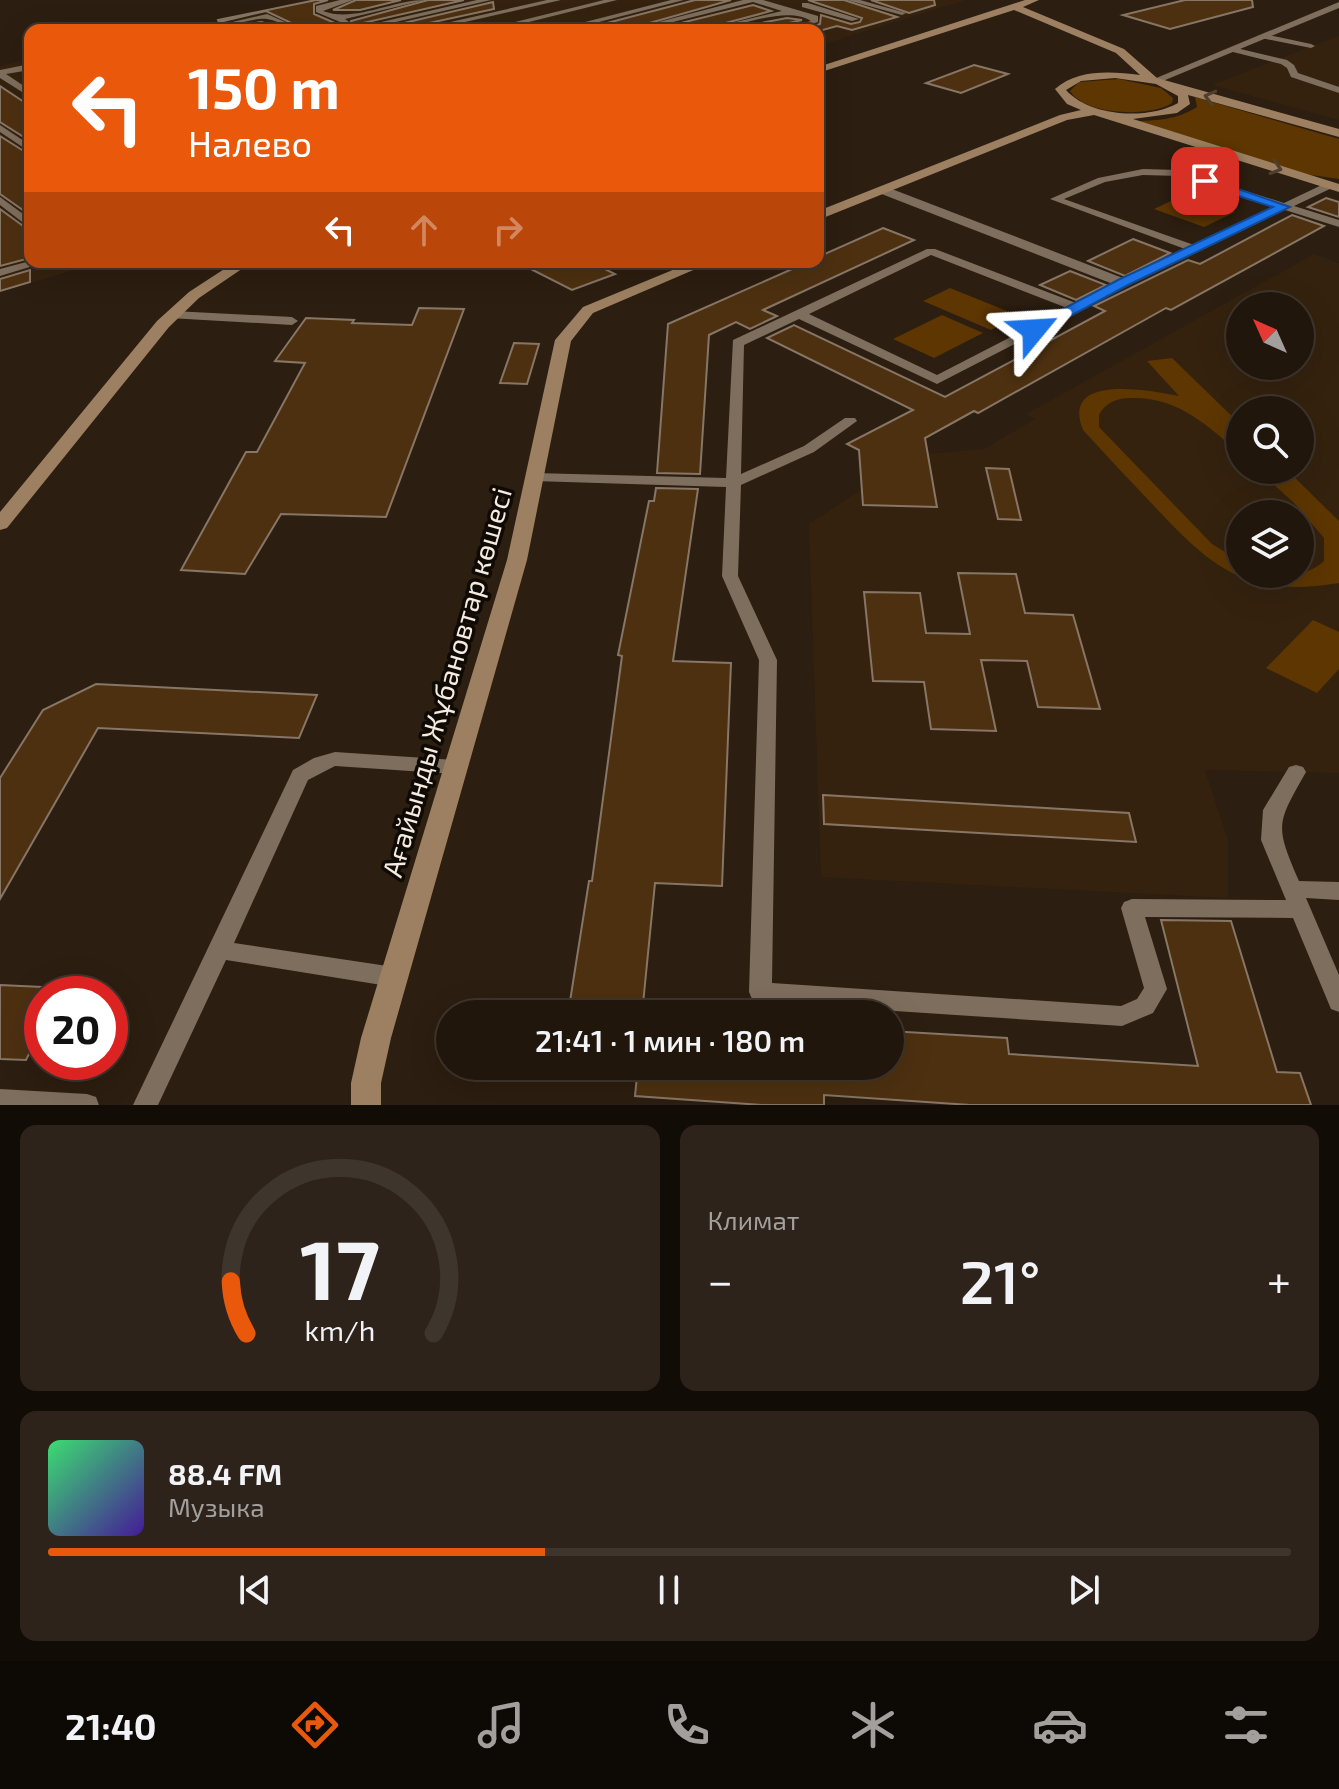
<!DOCTYPE html>
<html lang="ru">
<head>
<meta charset="utf-8">
<style>
	body { margin:0; font-family:"Exo 2",sans-serif; background:#2d231a; color:#f1f3f6; height:100vh; display:flex; flex-direction:column; font-size:30px; white-space:nowrap }
	* { box-sizing:border-box; margin:0 }
	p { font-size:26px; color:#a29f9d }
	.icon { flex:none; width:44px; height:44px; fill:none; stroke:currentColor; stroke-width:2; stroke-linecap:round; stroke-linejoin:round }
	.map { position:relative; height:1105px; overflow:hidden }
	.panel { display:flex; flex-direction:column; gap:20px; padding:20px; background:#120c07; flex:1 }
	.panel>* { flex:none }
	.banner { position:absolute; left:24px; top:24px; width:800px; height:244px; border-radius:16px; box-shadow:0 8px 32px #0002,0 0 0 2px #3e352d; background:#ea580c; color:#fff; overflow:hidden }
	.needle { width:52px; rotate:315deg }
	.buttons { position:absolute; left:1226px; top:292px; display:grid; gap:16px }
	.buttons a { display:grid; place-items:center; width:88px; height:88px; border-radius:50%; background:#21160c; box-shadow:0 8px 32px #0002,0 0 0 2px #3e352d; font-size:40px }
	.speed { position:absolute; left:24px; top:976px; display:flex; gap:16px; font-size:40px; font-weight:700; text-align:center }
	.speed>* { display:grid; place-content:center; width:104px; height:104px; border-radius:50%; background:#21160c; box-shadow:0 8px 32px #0002,0 0 0 2px #3e352d; line-height:1 }
	.speed .limit { border:12px solid #d22; background:#fff; color:#111 }
	.pin { position:absolute; display:grid; place-items:center; width:68px; height:68px; color:#fff; margin:-34px; border-radius:16px; box-shadow:0 4px 12px #0006 }
	.me { position:absolute; width:88px; margin:-44px; rotate:63deg; stroke-linejoin:round; filter:drop-shadow(0 0 6px #0008) }
	.turn { display:flex; align-items:center; gap:28px; height:168px; padding:0 32px; font-size:36px }
	.turn .icon { width:104px; height:104px; stroke-width:2.5 }
	.turn b { display:block; font-size:56px; line-height:68px }
	.lanes { display:flex; align-items:center; height:76px; padding:0 32px; background:#0003; justify-content:center; gap:40px; direction:ltr }
	.lanes .off { opacity:.35 }
	.big { font-size:60px; font-weight:600; line-height:1.1 }
	.panel .widget { flex:1; display:flex; flex-direction:column; justify-content:center; gap:12px; min-width:0; padding:0 28px; border-radius:16px; background:#2d231a }
	.panel .dial { align-items:center; gap:0 }
	.dial svg { height:208px; overflow:visible; fill:none; stroke:#3e352d; stroke-width:7; stroke-linecap:round; text-anchor:middle }
	.dial text { fill:#f1f3f6; stroke:none }
	.song { display:flex; align-items:center; gap:24px }
	.cover { width:96px; height:96px; border-radius:12px; background:linear-gradient(135deg,hsl(140 70% 55%),hsl(260 70% 35%)) }
	.played { height:8px; border-radius:4px; background:linear-gradient(90deg,#ea580c 40%,#3e352d 40%) }
	.keys { display:flex; justify-content:space-around; direction:ltr }
	.heat { display:flex; justify-content:space-between; align-items:center; font-size:44px; direction:ltr }
	.panel .tiles { flex:1; display:grid; gap:20px; grid-template-columns:1fr 1fr }
	.widget:last-child { grid-column:span 2 }
	.trip { position:absolute; left:436px; top:1000px; width:468px; height:80px; border-radius:40px; background:#21160c; box-shadow:0 8px 32px #0002,0 0 0 2px #3e352d; font-weight:600; line-height:80px; text-align:center }
	.tabs { display:flex; height:128px; justify-content:space-around; align-items:center; background:#0d0905; color:#a29f9d }
	.tabs .icon { width:56px; height:56px }
	.tabs .on { color:#ea580c }
	.tabs b { font-size:36px; color:#f1f3f6 }
	.map>svg:first-child { display:block }
	.built { fill:#34220e; fill-rule:evenodd }
	.green { fill:#5d3601 }
	.building { fill:#4d3010; stroke:#877666; stroke-width:2 }
	.lines { fill:none; stroke-linecap:round; stroke-linejoin:round }
	.lane { fill:#7e6e5d; fill-rule:evenodd }
	.street { fill:#7e6e5d; fill-rule:evenodd }
	.secondary { fill:#9d8061; fill-rule:evenodd }
	.oneway { stroke:#4f3f2e }
	.route { fill:#1a73e8; stroke:#114b97; stroke-width:2 }
	.labels { text-anchor:middle; dominant-baseline:central; stroke-width:7; stroke-linejoin:round; paint-order:stroke }
	.street-label { font-size:28px; fill:#f5ebe2; stroke:#100a05 }
</style>
</head>
<body>
<div class="map">
<svg width="1339" height="1105" viewBox="0 0 1339 1105">
	<rect width="100%" height="100%" fill="#2c1e10"/>
	<g class="built">
		<path d="M316,0H966L818,46V30H172Z"/>
		<path d="M1339,36V120L1212,85L1317,44Z"/>
		<path d="M30,59V262H101L0,292V66Z"/>
		<path d="M1314,254L1339,263V773L1205,770L1228,840V898L821,877L809,524L914,455L984,449L1035,419L1026,414ZM1240,306H1300V366H1240ZM1240,410H1300V470H1240ZM1240,514H1300V574H1240Z"/>
	</g>
	<g class="green">
		<path d="M1119,79L1161,88L1173,98L1172,103C1150,118 1084,115 1070,91L1079,82Z"/>
		<path d="M1195,97L1339,139V179L1304,174L1132,121C1154,121 1177,120 1197,107Z"/>
		<path d="M1184,195L1235,212L1204,227L1154,209Z"/>
		<path d="M950,288L1017,315L991,330L923,301Z"/>
		<path d="M942,315L983,333L934,358L893,339Z"/>
		<path d="M1172,358L1240,424V454C1208,425 1176,396 1130,398C1117,398 1105,403 1099,415V427L1212,544L1240,561V574C1269,574 1303,581 1324,561V538L1295,504L1258,470H1287L1339,521V583C1248,598 1214,570 1155,507C1131,482 1107,456 1083,430C1060,373 1149,390 1179,396L1147,361Z"/>
		<path d="M1313,620L1339,632V669L1317,693L1266,668Z"/>
	</g>
	<g class="building">
		<path d="M316,0H328L314,4V14L344,27L350,25L351,21L428,0H464L354,25L353,30H306L266,11L219,22L218,20Z"/>
		<path d="M356,0H401L360,10H333Z"/>
		<path d="M695,0H731L625,30H608L607,23Z"/>
		<path d="M808,0H844L897,17L852,30L837,26L819,31L808,28L820,24L821,15L851,24L860,22L862,18Z"/>
		<path d="M871,0H934L935,5L909,13Z"/>
		<path d="M1185,0H1252L1253,7L1170,29L1123,15Z"/>
		<path d="M493,2L494,9L397,30H374Z"/>
		<path d="M753,5L771,11L699,30H653Z"/>
		<path d="M787,18L802,20L759,30H725Z"/>
		<path d="M261,22L288,30H220L245,25Z"/>
		<path d="M974,65L1008,74L961,93L926,83Z"/>
		<path d="M0,86L30,106V141L0,122Z"/>
		<path d="M0,136L30,155V215L0,194Z"/>
		<path d="M1326,198L1339,202V217L1308,207Z"/>
		<path d="M0,209L30,231V258L0,266Z"/>
		<path d="M1292,215L1324,226L1171,310L1166,308L978,413L974,411L925,438L937,507L863,505L859,450L847,444L913,410L767,338L794,325L945,397L1105,311L1094,306L1188,260L1200,264Z"/>
		<path d="M883,228L914,240L763,310L777,316L750,329L736,322L709,335L700,474L657,473L668,324L808,262H818V257Z"/>
		<path d="M1133,239L1170,253L1125,276L1088,261Z"/>
		<path d="M517,262H591L615,274L572,290Z"/>
		<path d="M30,270V282L0,291V279Z"/>
		<path d="M1070,271L1106,285L1076,300L1040,285Z"/>
		<path d="M419,308L464,309L386,517L281,514L245,574L181,570L246,452H257L305,363L275,361L306,318L354,320L352,323L412,325Z"/>
		<path d="M514,343L539,344L527,384L500,383Z"/>
		<path d="M986,468L1009,469L1021,520L998,519Z"/>
		<path d="M656,488L698,489L673,661L731,663L722,886L655,883L642,1014H568L589,881H592L622,656L618,655L649,501H654Z"/>
		<path d="M958,573L1016,574L1025,613L1073,615L1100,709L1038,707L1027,661L981,660L996,731L931,729L924,682L873,681L864,592L920,593L926,633L970,634Z"/>
		<path d="M96,684L317,695L299,738L98,728L0,899V778L43,710Z"/>
		<path d="M823,795L1129,813L1136,842L824,824Z"/>
		<path d="M1161,920L1231,921L1277,1072L1300,1073L1311,1105H970L824,1095V1105H762L635,1096L638,1066H890V1031L1007,1038L1009,1054L1198,1066Z"/>
		<path d="M0,985L42,987V1028L26,1060L0,1059Z"/>
	</g>
	<g class="lines">
		<g class="lane">
			<path d="M340,0H353L323,11C354,23 392,0 425,0L345,19L349,22L345,24L316,12V6Z"/>
			<path d="M477,0H491L361,30L355,28Z"/>
			<path d="M547,0H561L430,30H415Z"/>
			<path d="M604,0H617L497,30H483Z"/>
			<path d="M671,0H684L568,30H554Z"/>
			<path d="M743,0H763L818,16V22L791,30H778L811,21C784,4 735,30 702,30L782,11L753,2L641,30H628Z"/>
			<path d="M847,0H860L906,13L902,15Z"/>
			<path d="M802,3H808L859,19L852,21L802,7Z"/>
			<path d="M267,14L303,30C289,30 280,21 267,19C253,17 218,30 198,30Z"/>
			<path d="M1264,34L1311,44L1315,46L1311,48L1261,38Z"/>
			<path d="M1232,47L1287,60L1294,65L1298,73L1339,87V93L1291,77L1287,68L1281,64L1229,51Z"/>
			<path d="M30,64V70L6,74L30,90V97L0,78V70Z"/>
			<path d="M0,125L30,145V152L0,132Z"/>
			<path d="M1143,169L1179,170L1284,203L1326,183H1334V187L1294,206L1339,220V227L1285,210L1127,286L937,384L799,319L744,345L741,474L804,446L845,418H855L857,421L814,452L741,485L738,576L777,660L772,983L1121,1006L1137,999L1144,988L1121,908L1124,902L1132,899L1286,900L1261,840L1263,810L1289,767L1296,765L1303,767L1306,772C1276,825 1275,825 1299,881L1339,882V900L1306,898L1339,975V1012L1331,1009L1293,918L1145,917L1167,989L1153,1013L1122,1026L760,1002L752,999L749,992L759,660L722,576L726,487L534,481L527,477L534,473L726,478L733,340L927,249H935L1076,303L1185,249L1050,199L1098,178ZM1143,175L1178,176L1275,207L1194,245L1064,199L1105,182ZM931,255L1067,308L937,375L809,314Z"/>
			<path d="M0,197L30,219V228L0,205Z"/>
			<path d="M30,261L46,262L0,276V269Z"/>
			<path d="M173,311L292,317L298,321L292,325L169,318V312Z"/>
			<path d="M335,752L455,760L462,762L465,767L462,772L455,774L335,766L308,780L234,943L394,967L402,970L405,977L402,984L394,987L226,960L158,1105H133L293,770L314,758Z"/>
			<path d="M0,1089L87,1094L96,1097L99,1105H0Z"/>
		</g>
		<g class="street">
			<path d="M1339,2V8L1158,83L1149,81Z"/>
			<path d="M884,186L1128,280L1130,283L1128,286H1118L879,193V187Z"/>
		</g>
		<g class="secondary">
			<path d="M1025,0H1039L1023,7L1124,49L1157,78L1339,129V137L1188,95L1190,104L1177,113L1133,119L1339,184V192L1094,115L1067,120L818,220V211L1060,115L1081,110L1067,104L1055,89C1077,69 1111,71 1140,75L1116,53L1014,10L818,73V67ZM1115,78L1156,84L1178,96V103C1148,120 1090,117 1066,90L1081,81Z"/>
			<path d="M235,262H252L199,298L169,327L7,528L0,530V512L157,321L189,292Z"/>
			<path d="M692,262H712L593,313L571,341L527,560L391,1038L381,1083V1105H351V1083L361,1038L507,560L555,340L583,307Z"/>
		</g>
	</g>
	<defs><path id="oneway-chevron" d="M-2-3.5L2.5 0L-2 3.5" fill="none" stroke-width="1.6" stroke-linecap="round" stroke-linejoin="round" transform="scale(2)"/></defs>
	<g class="oneway">
		<use href="#oneway-chevron" transform="translate(1210 97) rotate(-165)"/>
		<use href="#oneway-chevron" transform="translate(1276 168) rotate(17)"/>
	</g>
	<path class="route" d="M1201,179H1209L1290,207L1128,285L1039,333H1029V327L1118,280L1273,207L1201,184Z"/>
	<g class="labels">
		<g class="street-label">
			<text transform="translate(446 682) rotate(-74)">Ағайынды Жұбановтар көшесі</text>
		</g>
	</g>
</svg>
<div class="buttons">
<a><svg class="needle" viewBox="-14 -14 28 28"><path d="M0-13l5 13h-10z" fill="#e53935"/><path d="M0 13l5-13h-10z" fill="#a29f9d"/></svg></a>
<a><svg class="icon" aria-label="search" viewBox="0 0 24 24"><circle cx="10" cy="10" r="6"/><path d="M15 15l6 6"/></svg></a>
<a><svg class="icon" aria-label="layers" viewBox="0 0 24 24"><path d="M12 4l9 5-9 5-9-5zM3 14l9 5 9-5"/></svg></a>
</div>
<div class="speed"><div class="limit">20</div></div>
<div class="pin" style="left:1205px;top:181px;background:#d93025"><svg class="icon" aria-label="arrive" viewBox="0 0 24 24"><path d="M6 21V4h12l-3 4 3 4H6"/></svg></div>
<svg class="me" style="left:1034px;top:330px" viewBox="-20 -20 40 40"><path d="M0-17L14 15 0 8-14 15z" fill="#1a73e8" stroke="#fff" stroke-width="4"/></svg>
<div class="trip">21:41 · 1 мин · 180 m</div>
<div class="banner">
<div class="turn"><svg class="icon" aria-label="left" viewBox="0 0 24 24"><path d="M17 20v-9H6M10 6l-5 5 5 5"/></svg><div><b>150 m</b>Налево</div></div>
<div class="lanes"><svg class="icon" aria-label="left" viewBox="0 0 24 24"><path d="M17 20v-9H6M10 6l-5 5 5 5"/></svg><svg class="icon off" aria-label="ahead" viewBox="0 0 24 24"><path d="M12 20V5M6 11l6-6 6 6"/></svg><svg class="icon off" aria-label="right" viewBox="0 0 24 24"><path d="M7 20v-9h11M14 6l5 5-5 5"/></svg></div>
</div>
</div>
<section class="panel">
<div class="tiles">
<div class="widget dial"><svg viewBox="0 0 100 80">
<path d="M14 69A42 42 0 1 1 86 69"/>
<path d="M14 69A42 42 0 0 1 8 49" stroke="#ea580c"/>
<text x="50" y="56" font-size="32" font-weight="700">17</text>
<text x="50" y="72" font-size="11">km/h</text>
</svg></div>
<div class="widget"><p>Климат</p>
<div class="heat"><a>−</a><b class="big">21°</b><a>+</a></div>
</div>
<div class="widget">
<div class="song"><i class="cover"></i><div><b>88.4 FM</b><p>Музыка</p></div></div>
<div class="played"></div>
<div class="keys"><svg class="icon" aria-label="previous" viewBox="0 0 24 24"><path d="M18 5L8 12l10 7zM5 5v14"/></svg><svg class="icon" aria-label="pause" viewBox="0 0 24 24"><path d="M8 5v14M16 5v14"/></svg><svg class="icon" aria-label="next" viewBox="0 0 24 24"><path d="M6 5l10 7-10 7zM19 5v14"/></svg></div>
</div>
</div>
</section>
<nav class="tabs">
<b>21:40</b>
<svg class="icon on" aria-label="directions" viewBox="0 0 24 24"><path d="M12 3l9 9-9 9-9-9zM9 14v-3h6M13 9l2 2-2 2"/></svg>
<svg class="icon" aria-label="music" viewBox="0 0 24 24"><path d="M9 18V5l10-2v13"/><circle cx="6" cy="18" r="3"/><circle cx="16" cy="16" r="3"/></svg>
<svg class="icon" aria-label="phone" viewBox="0 0 24 24"><path d="M5 4h4l2 5-3 2q2 4 5 5l2-3 5 2v4C11 20 4 13 5 4z"/></svg>
<svg class="icon" aria-label="climate" viewBox="0 0 24 24"><path d="M12 3v18M4 7l16 10M4 17L20 7"/></svg>
<svg class="icon" aria-label="car" viewBox="0 0 24 24"><path d="M5 17H2v-5l4-1 3-4h7l3 4 3 1v5h-3M9 17h6M6 11h13"/><circle cx="7" cy="17" r="2"/><circle cx="17" cy="17" r="2"/></svg>
<svg class="icon" aria-label="filters" viewBox="0 0 24 24"><path d="M4 7h16M4 17h16"/><circle cx="9" cy="7" r="2"/><circle cx="15" cy="17" r="2"/></svg>
</nav>
</body>
</html>
